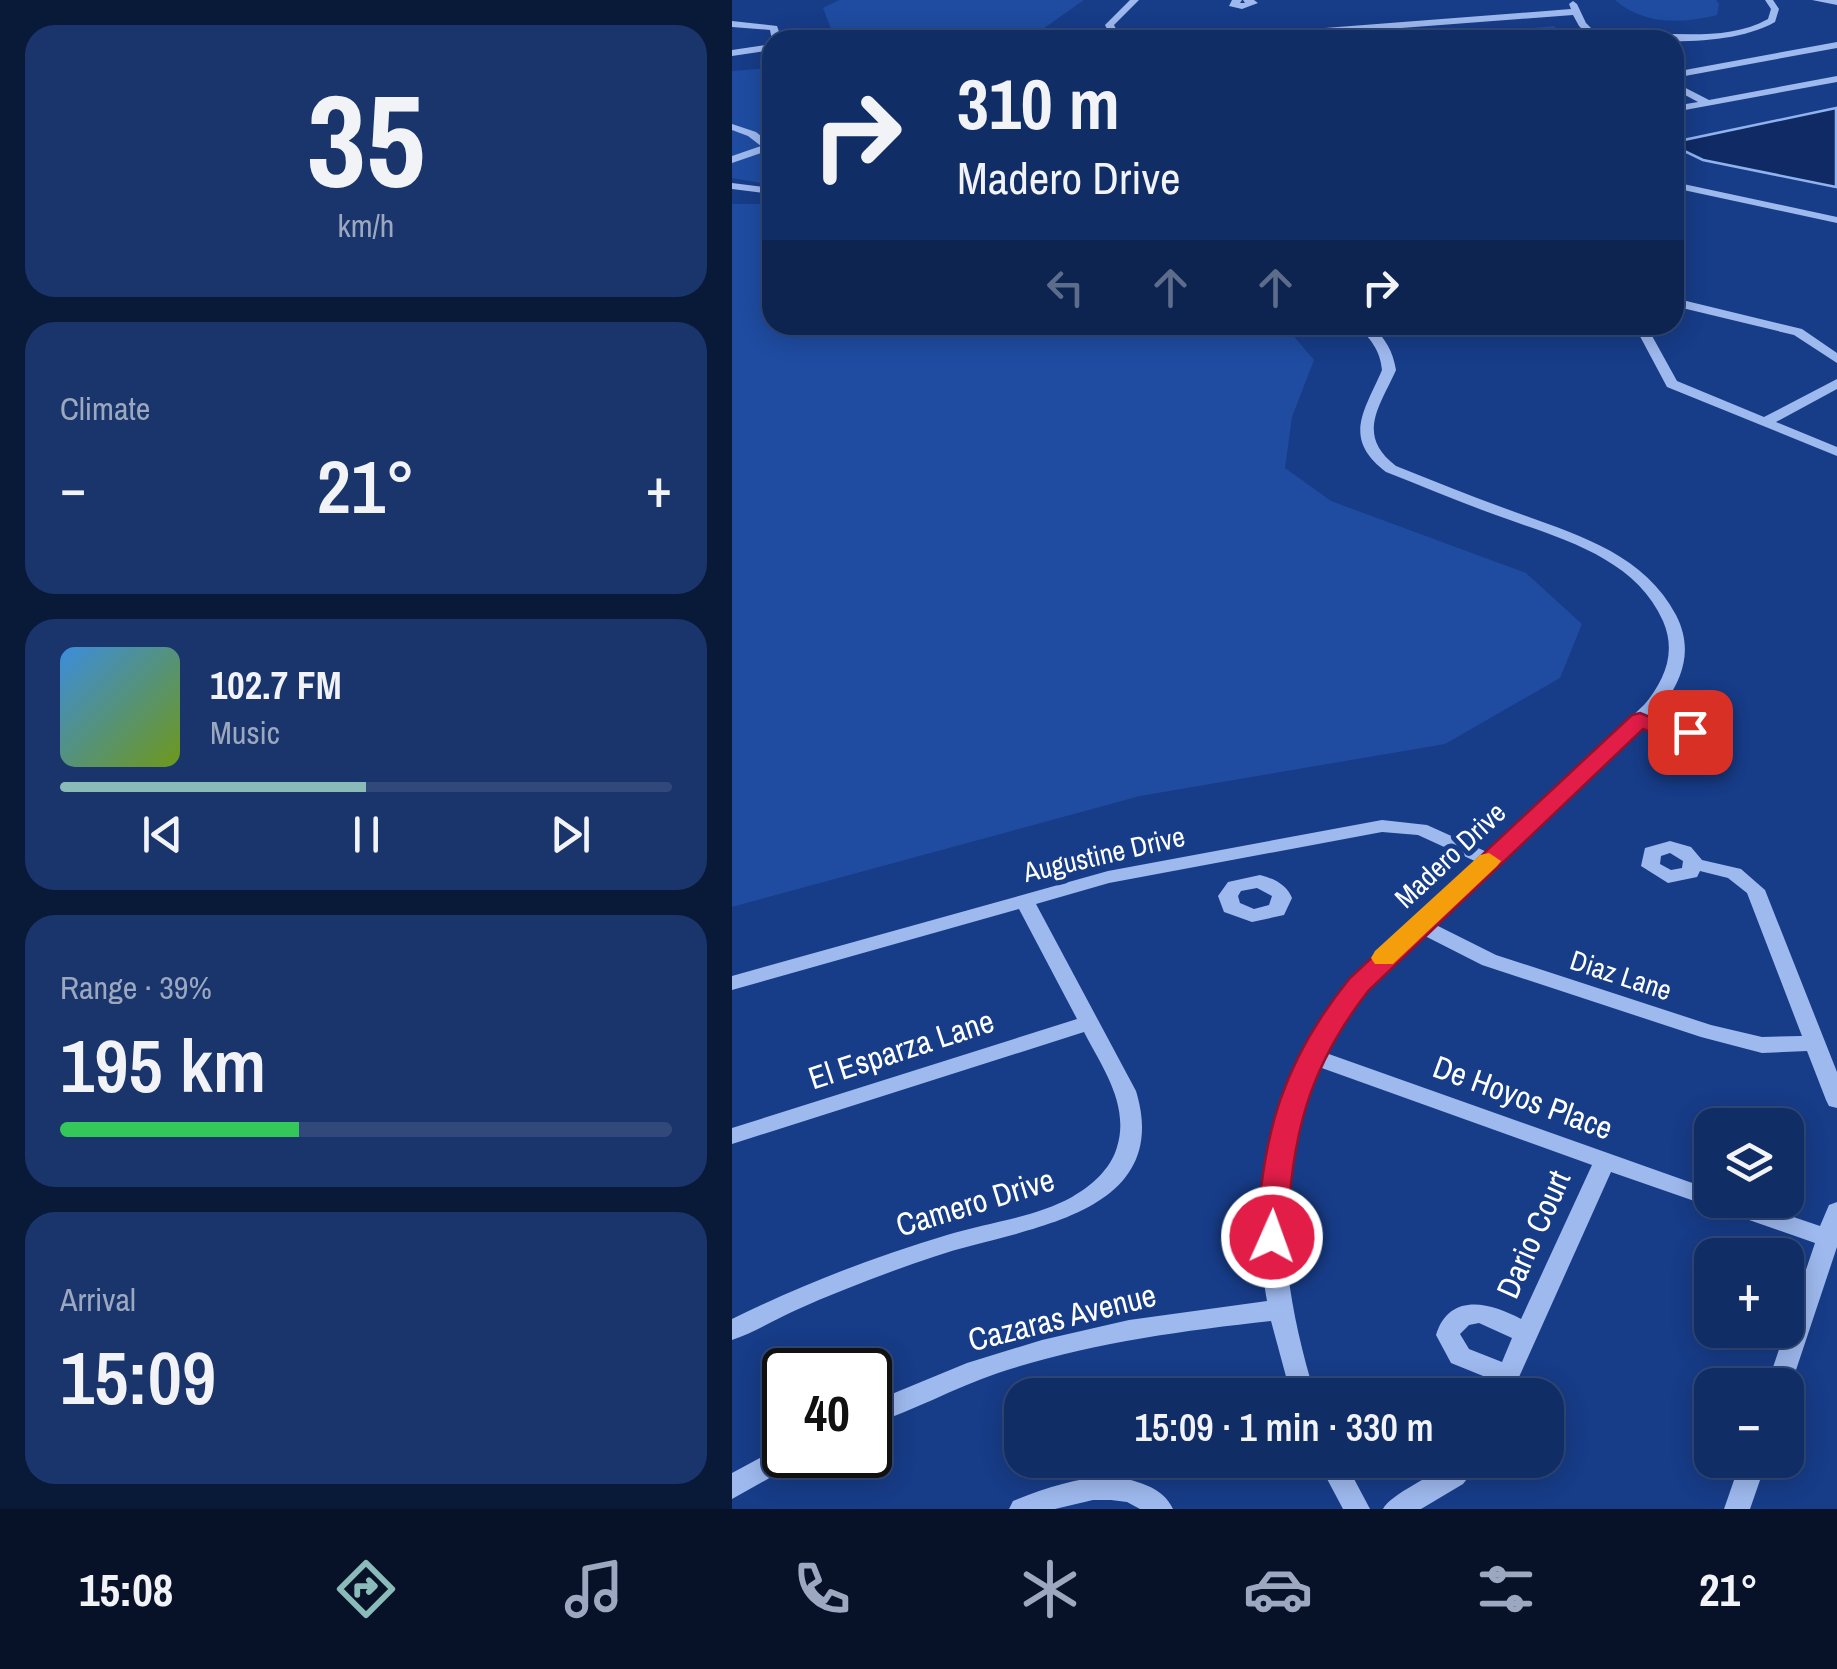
<!DOCTYPE html>
<html lang="en">
<head>
<meta charset="utf-8">
<style>
	body { margin:0; font-family:"Archivo Narrow",sans-serif; background:#1a356c; color:#f1f3f6; height:100vh; display:flex; flex-direction:column; font-size:38px; white-space:nowrap }
	* { box-sizing:border-box; margin:0 }
	p { font-size:32px; color:#9ca8bf }
	.icon { flex:none; width:55px; height:55px; fill:none; stroke:currentColor; stroke-width:2; stroke-linecap:round; stroke-linejoin:round }
	.map { position:relative; flex:1; overflow:hidden }
	.side { display:flex; flex-direction:column; gap:25px; padding:25px; background:#091938; width:732px }
	.side>* { flex:none }
	.banner { position:absolute; left:30px; top:30px; width:922px; height:305px; border-radius:30px; box-shadow:0 5px 25px #0003,0 0 0 2px #30497a; background:#112d66; color:#f1f3f6; overflow:hidden }
	.controls { position:absolute; left:962px; top:1108px; display:grid; gap:20px }
	.controls a { display:grid; place-items:center; width:110px; height:110px; border-radius:20px; background:#112d66; box-shadow:0 5px 25px #0003,0 0 0 2px #30497a; font-size:50px }
	.speed { position:absolute; left:30px; top:1348px; display:flex; gap:20px; font-size:50px; font-weight:700; text-align:center }
	.speed>* { display:grid; place-content:center; width:130px; height:130px; border-radius:50%; background:#112d66; box-shadow:0 5px 25px #0003,0 0 0 2px #30497a; line-height:1 }
	.speed .limit { border:5px solid #111; border-radius:15px; background:#fff; color:#111 }
	.pin { position:absolute; display:grid; place-items:center; width:85px; height:85px; color:#fff; margin:-42px; border-radius:20px; box-shadow:0 5px 15px #0006 }
	.me { position:absolute; width:110px; margin:-55px; rotate:2deg; stroke-linejoin:round; filter:drop-shadow(0 0 8px #0008) }
	.turn { display:flex; align-items:center; gap:35px; height:210px; padding:0 30px; font-size:45px }
	.turn .icon { width:130px; height:130px; stroke-width:2.5 }
	.turn b { display:block; font-size:70px; line-height:85px }
	.lanes { display:flex; align-items:center; height:95px; padding:0 30px; background:#0003; justify-content:center; gap:50px; direction:ltr }
	.lanes .off { opacity:.35 }
	.big { font-size:75px; font-weight:600; line-height:1.1 }
	.side .tile { flex:1; display:flex; flex-direction:column; justify-content:center; gap:15px; min-width:0; padding:0 35px; border-radius:30px; background:#1a356c }
	.side .dial { align-items:center; gap:0 }
	.dial b { font-size:130px; line-height:1 }
	.song { display:flex; align-items:center; gap:30px }
	.cover { width:120px; height:120px; border-radius:15px; background:linear-gradient(135deg,hsl(210 70% 55%),hsl(80 70% 35%)) }
	.played { height:10px; border-radius:5px; background:linear-gradient(90deg,#8bbbb9 50%,#30497a 50%) }
	.keys { display:flex; justify-content:space-around; direction:ltr }
	.heat { display:flex; justify-content:space-between; align-items:center; font-size:55px; direction:ltr }
	.charge { height:15px; border-radius:8px; background:linear-gradient(90deg,#34c759 39%,#30497a 0) }
	.trip { position:absolute; left:272px; top:1378px; width:560px; height:100px; border-radius:30px; background:#112d66; box-shadow:0 5px 25px #0003,0 0 0 2px #30497a; font-weight:600; line-height:100px; text-align:center }
	.tab-bar { display:flex; height:160px; justify-content:space-around; align-items:center; background:#071229; color:#9ca8bf }
	.tab-bar .icon { width:70px; height:70px }
	.tab-bar .current { color:#8bbbb9 }
	.tab-bar b { font-size:45px; color:#f1f3f6 }
	main { display:flex; flex:1; min-height:0 }
	.map>svg:first-child { display:block }
	.green { fill:#1f4ca1 }
	.water { fill:#0f2a65; stroke:#90b3f0; stroke-width:2.5 }
	.lines { fill:none; stroke-linecap:round; stroke-linejoin:round }
	.minor { fill:#9eb9ee; fill-rule:evenodd }
	.route { fill:#e11d48; stroke:#92132f; stroke-width:2.5 }
	.slow { fill:#f59e0b }
	.labels { text-anchor:middle; dominant-baseline:central; stroke-width:10; stroke-linejoin:round; paint-order:stroke }
	.street-label { font-size:28px; fill:#fff; stroke:#173c88 }
	.near-street-label { font-size:32px; fill:#fff; stroke:#173c88 }
</style>
</head>
<body>
<main>
<section class="side">
<div class="tile dial"><b>35</b><p>km/h</p></div>
<div class="tile"><p>Climate</p>
<div class="heat"><a>−</a><b class="big">21°</b><a>+</a></div>
</div>
<div class="tile">
<div class="song"><i class="cover"></i><div><b>102.7 FM</b><p>Music</p></div></div>
<div class="played"></div>
<div class="keys"><svg class="icon" aria-label="previous" viewBox="0 0 24 24"><path d="M18 5L8 12l10 7zM5 5v14"/></svg><svg class="icon" aria-label="pause" viewBox="0 0 24 24"><path d="M8 5v14M16 5v14"/></svg><svg class="icon" aria-label="next" viewBox="0 0 24 24"><path d="M6 5l10 7-10 7zM19 5v14"/></svg></div>
</div>
<div class="tile"><p>Range · 39%</p><b class="big">195 km</b><div class="charge"></div></div>
<div class="tile"><p>Arrival</p><b class="big">15:09</b></div>
</section>
<div class="map">
<svg width="1105" height="1509" viewBox="0 0 1105 1509">
	<rect width="100%" height="100%" fill="#173c88"/>
	<g class="green">
		<path d="M107,0H352L295,40H97L99,29L91,8Z"/>
		<path d="M883,0H984L987,4L985,15C948,24 912,25 883,0Z"/>
		<path d="M822,26L835,40H662Z"/>
		<path d="M40,68V185L0,178V71Z"/>
		<path d="M0,204H40V325H530L559,333L582,360L560,417L553,468L599,501L794,573L850,624L828,678L713,744L408,796L0,907Z"/>
	</g>
	<path class="water" d="M1104,108V187L971,160L946,148L952,140Z"/>
	<g class="lines">
		<g class="minor">
			<path d="M398,0H407L382,25L385,31L401,40C387,40 379,38 373,25Z"/>
			<path d="M500,0H510L508,3H513L511,0H522L526,3L510,9L497,6Z"/>
			<path d="M1033,0H1041L1047,9L1043,22C995,49 916,40 861,40L847,26L841,15L510,40H472L477,37L839,9L837,4L841,1L845,4L854,23L870,39C923,25 986,47 1036,19L1039,9Z"/>
			<path d="M1080,0H1105V5Z"/>
			<path d="M0,21L45,26L50,40H40L38,30L0,27Z"/>
			<path d="M1105,42V48L942,78V72Z"/>
			<path d="M40,44V50L0,56V50Z"/>
			<path d="M1105,76V82L942,112V106L966,102L942,89V82L977,100Z"/>
			<path d="M0,124L24,132L40,145V153L35,151L0,163V156L29,146L16,136L0,130Z"/>
			<path d="M942,182L1105,217V223L942,188Z"/>
			<path d="M0,183L40,188V194L0,189Z"/>
			<path d="M942,298L1070,329L1105,353V363L1062,335L942,306Z"/>
			<path d="M625,325H639C653,338 661,351 664,370C647,408 624,435 664,466C700,480 736,495 772,508C836,532 910,550 944,615C960,646 953,674 934,701L968,713L971,717L969,732L939,738L910,726L702,924L764,955L979,1025L1030,1037L1070,1036L1015,893L996,878L968,871L965,877L936,883L909,866L913,848L938,841L959,847L970,860L1009,869L1033,890L1105,1072V1108L1097,1106L1094,1100L1075,1051L1030,1053L969,1037L750,965L691,935L634,989L594,1053L980,1190V1200H1011L1088,1226L1097,1205L1105,1202V1247L1059,1385L1055,1393V1385H1035L1083,1243L879,1172L779,1395H755L761,1380L719,1363L704,1335C717,1292 758,1302 789,1319L860,1165L587,1067C534,1171 550,1287 583,1395H559L539,1321C447,1331 354,1344 266,1373C222,1388 181,1411 138,1425V1403L235,1363L310,1340L397,1320L535,1301C515,1193 547,1058 622,977C660,936 704,901 745,862L686,835L650,832L377,883L304,904L404,1091C438,1203 320,1224 242,1245C214,1252 188,1261 161,1271C128,1283 95,1296 62,1311C42,1320 21,1333 0,1340V1319C69,1285 141,1257 215,1235C256,1222 302,1218 340,1197C359,1186 379,1169 385,1147C398,1105 370,1067 352,1032L0,1144V1128L345,1019L287,909L0,990V976L376,871L650,820L695,825L755,852L912,705C932,681 945,653 931,621C902,555 823,537 761,514C725,501 690,486 654,472C610,438 632,412 650,370C648,349 638,339 625,325ZM926,710L954,720V725L941,727L919,718ZM938,853L951,861L950,868L939,870L928,864L929,856ZM747,1323L780,1338L770,1362L737,1349L728,1334L737,1325Z"/>
			<path d="M902,325H914L945,381L1032,417L1105,379V389L1044,422L1105,447V456L935,387Z"/>
			<path d="M528,875C541,878 555,885 560,898L552,915L520,922L492,912L486,896L496,882ZM525,888L540,896L537,905L522,909L508,903L506,896L509,891Z"/>
			<path d="M52,1445V1455H68L64,1463L0,1499V1473Z"/>
			<path d="M585,1460H612L638,1509H611Z"/>
			<path d="M721,1460H750L731,1484L689,1509H651C658,1494 704,1475 721,1460Z"/>
			<path d="M1009,1460H1035L1018,1509H992Z"/>
			<path d="M379,1476C402,1480 431,1486 441,1509H408L395,1502L379,1500H361L323,1509H277L281,1501C313,1488 344,1478 379,1476Z"/>
		</g>
	</g>
	<path class="route" d="M908,713L942,727H966L969,732L966,737L939,740L911,729L637,990C575,1069 559,1139 555,1237L550,1246L540,1249L529,1246L525,1237C530,1133 552,1059 618,978L900,715Z"/>
	<path class="slow" d="M757,853L769,861L765,866L661,964H643L639,958L643,951L748,855Z"/>
	<g class="labels">
		<g class="street-label">
			<text transform="translate(372 854) rotate(-13)">Augustine Drive</text>
			<text transform="translate(718 855) rotate(-43)">Madero Drive</text>
			<text transform="translate(889 975) rotate(18)">Diaz Lane</text>
		</g>
		<g class="near-street-label">
			<text transform="translate(169 1049) rotate(-18)">El Esparza Lane</text>
			<text transform="translate(791 1097) rotate(20)">De Hoyos Place</text>
			<text transform="translate(243 1202) rotate(-17)">Camero Drive</text>
			<text transform="translate(801 1234) rotate(-66)">Dario Court</text>
			<text transform="translate(330 1317) rotate(-14)">Cazaras Avenue</text>
		</g>
	</g>
</svg>
<div class="controls">
<a><svg class="icon" aria-label="layers" viewBox="0 0 24 24"><path d="M12 4l9 5-9 5-9-5zM3 14l9 5 9-5"/></svg></a>
<a>+</a>
<a>−</a>
</div>
<div class="speed"><div class="limit">40</div></div>
<div class="pin" style="left:958px;top:732px;background:#d93025"><svg class="icon" aria-label="arrive" viewBox="0 0 24 24"><path d="M6 21V4h12l-3 4 3 4H6"/></svg></div>
<svg class="me" style="left:540px;top:1237px" viewBox="-20 -20 40 40"><circle r="17" fill="#e11d48" stroke="#fff" stroke-width="3"/><path d="M0-11L8 9 0 5-8 9z" fill="#fff"/></svg>
<div class="trip">15:09 · 1 min · 330 m</div>
<div class="banner">
<div class="turn"><svg class="icon" aria-label="right" viewBox="0 0 24 24"><path d="M7 20v-9h11M14 6l5 5-5 5"/></svg><div><b>310 m</b>Madero Drive</div></div>
<div class="lanes"><svg class="icon off" aria-label="left" viewBox="0 0 24 24"><path d="M17 20v-9H6M10 6l-5 5 5 5"/></svg><svg class="icon off" aria-label="ahead" viewBox="0 0 24 24"><path d="M12 20V5M6 11l6-6 6 6"/></svg><svg class="icon off" aria-label="ahead" viewBox="0 0 24 24"><path d="M12 20V5M6 11l6-6 6 6"/></svg><svg class="icon" aria-label="right" viewBox="0 0 24 24"><path d="M7 20v-9h11M14 6l5 5-5 5"/></svg></div>
</div>
</div>
</main>
<nav class="tab-bar">
<b>15:08</b>
<svg class="icon current" aria-label="directions" viewBox="0 0 24 24"><path d="M12 3l9 9-9 9-9-9zM9 14v-3h6M13 9l2 2-2 2"/></svg>
<svg class="icon" aria-label="music" viewBox="0 0 24 24"><path d="M9 18V5l10-2v13"/><circle cx="6" cy="18" r="3"/><circle cx="16" cy="16" r="3"/></svg>
<svg class="icon" aria-label="phone" viewBox="0 0 24 24"><path d="M5 4h4l2 5-3 2q2 4 5 5l2-3 5 2v4C11 20 4 13 5 4z"/></svg>
<svg class="icon" aria-label="climate" viewBox="0 0 24 24"><path d="M12 3v18M4 7l16 10M4 17L20 7"/></svg>
<svg class="icon" aria-label="car" viewBox="0 0 24 24"><path d="M5 17H2v-5l4-1 3-4h7l3 4 3 1v5h-3M9 17h6M6 11h13"/><circle cx="7" cy="17" r="2"/><circle cx="17" cy="17" r="2"/></svg>
<svg class="icon" aria-label="filters" viewBox="0 0 24 24"><path d="M4 7h16M4 17h16"/><circle cx="9" cy="7" r="2"/><circle cx="15" cy="17" r="2"/></svg>
<b>21°</b>
</nav>
</body>
</html>
